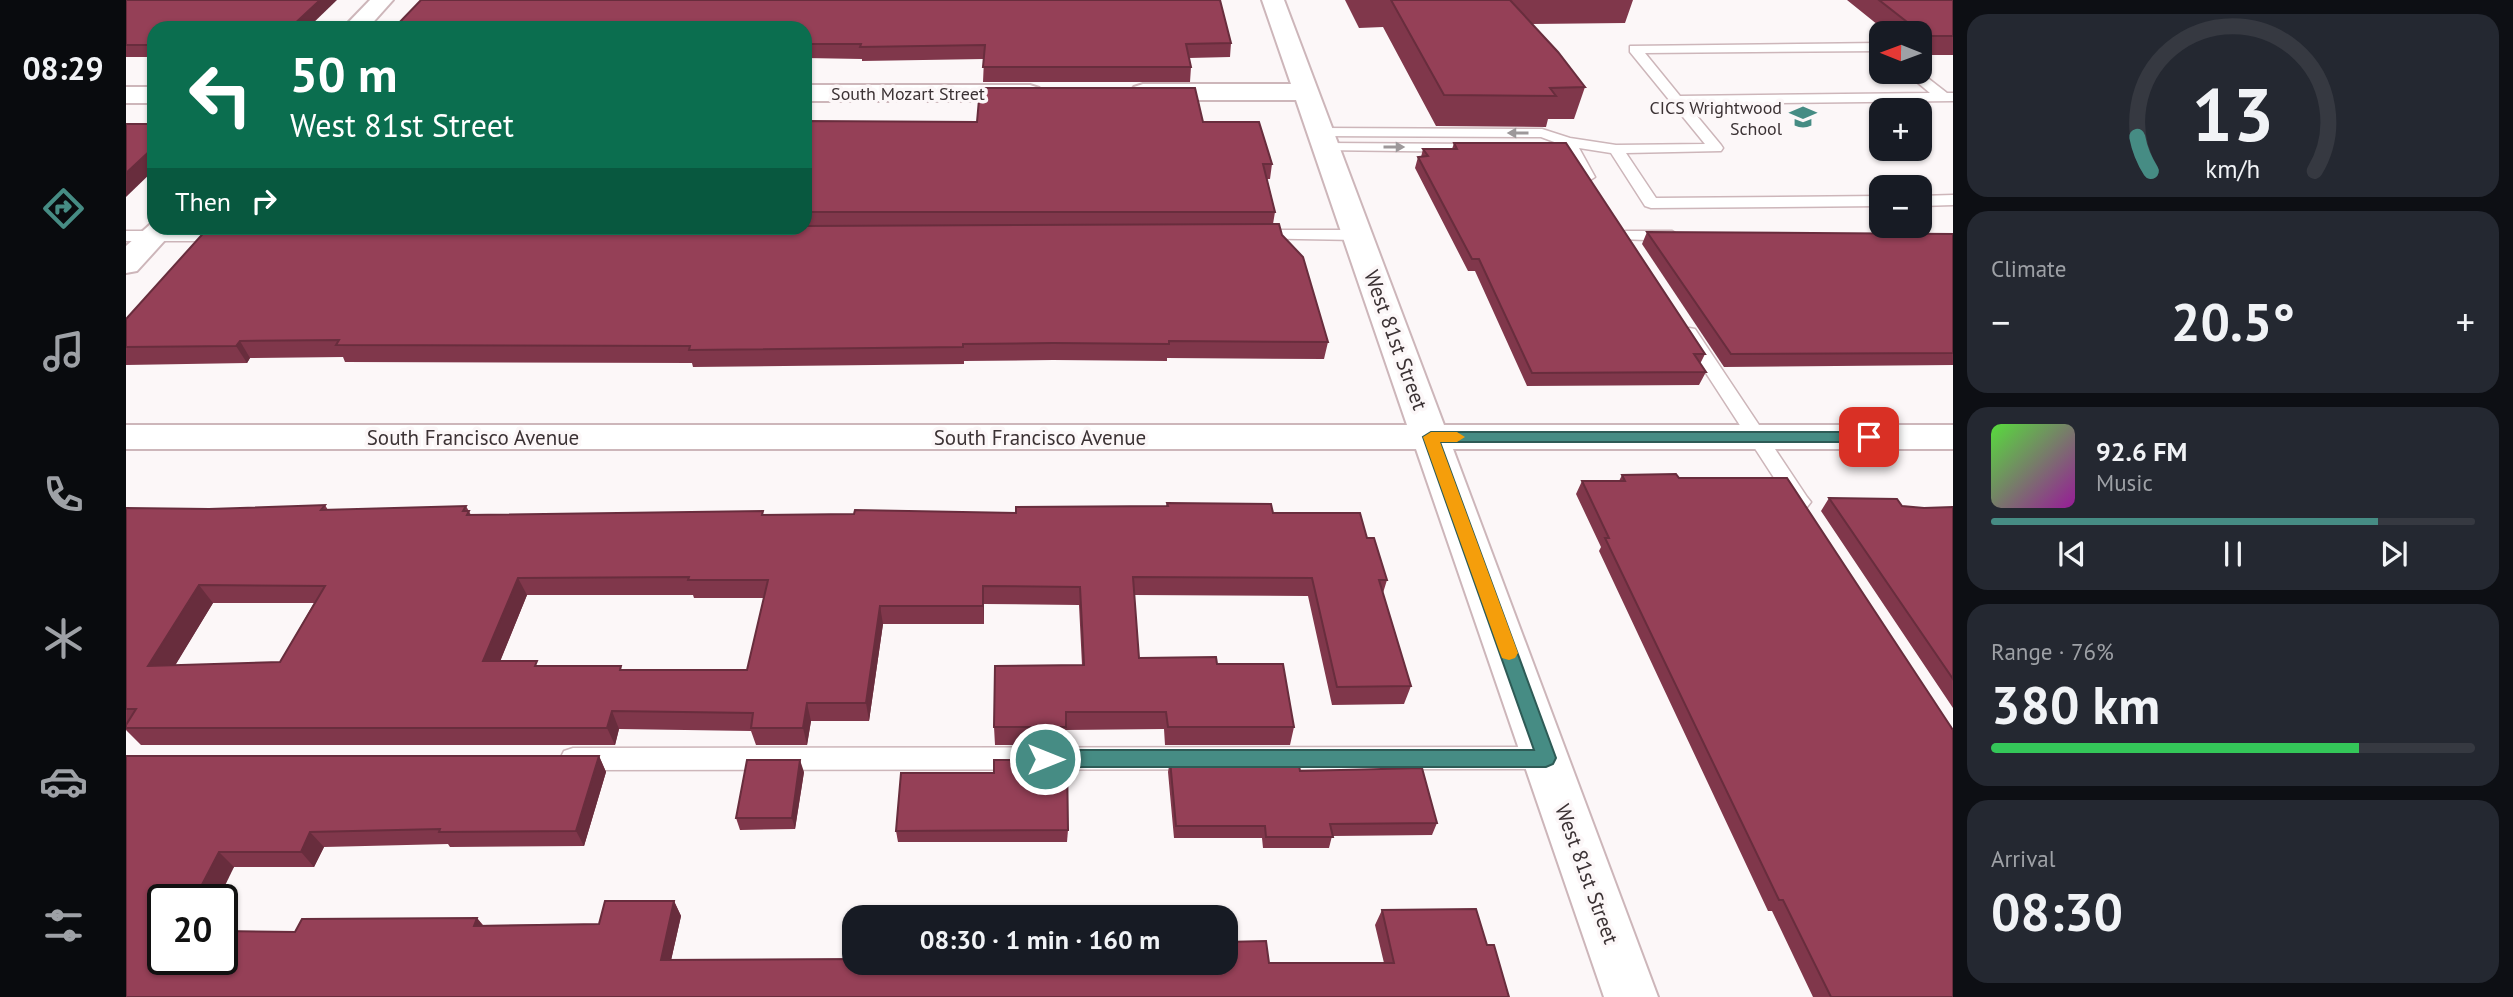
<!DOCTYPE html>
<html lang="en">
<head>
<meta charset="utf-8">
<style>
	body { margin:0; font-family:"PT Sans",sans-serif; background:#242831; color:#f1f3f6; height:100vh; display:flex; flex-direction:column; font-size:26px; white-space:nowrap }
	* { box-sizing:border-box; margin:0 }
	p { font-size:23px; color:#9ea1a6 }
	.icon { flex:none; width:38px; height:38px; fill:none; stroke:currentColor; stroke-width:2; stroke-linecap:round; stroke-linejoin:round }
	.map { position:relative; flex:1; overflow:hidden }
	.drawer { display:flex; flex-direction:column; gap:14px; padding:14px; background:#0d0f14; width:560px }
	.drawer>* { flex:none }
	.guide { position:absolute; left:21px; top:21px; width:665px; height:214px; border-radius:21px; box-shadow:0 2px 5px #0004; background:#0b6e4f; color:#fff; overflow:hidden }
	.needle { width:46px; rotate:271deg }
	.fabs { position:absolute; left:1743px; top:21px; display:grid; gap:14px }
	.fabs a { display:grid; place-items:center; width:63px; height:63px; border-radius:14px; background:#171b24; box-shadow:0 2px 5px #0004; font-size:35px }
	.speed { position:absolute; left:21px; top:884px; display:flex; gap:14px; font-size:35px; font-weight:700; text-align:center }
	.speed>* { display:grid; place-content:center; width:91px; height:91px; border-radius:50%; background:#171b24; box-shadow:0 2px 5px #0004; line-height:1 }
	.speed .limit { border:4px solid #111; border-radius:10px; background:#fff; color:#111 }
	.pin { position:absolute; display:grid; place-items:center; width:60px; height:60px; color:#fff; margin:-30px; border-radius:14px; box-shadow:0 4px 10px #0006 }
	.me { position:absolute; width:77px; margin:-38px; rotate:90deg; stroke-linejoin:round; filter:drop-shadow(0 0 5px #0008) }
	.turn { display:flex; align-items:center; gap:24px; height:147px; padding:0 28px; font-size:32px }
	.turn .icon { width:91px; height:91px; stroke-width:2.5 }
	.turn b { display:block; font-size:49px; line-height:60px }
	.then { display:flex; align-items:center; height:66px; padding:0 28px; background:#0003; gap:14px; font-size:26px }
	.big { font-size:52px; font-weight:800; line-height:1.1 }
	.drawer .card { flex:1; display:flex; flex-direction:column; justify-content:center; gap:10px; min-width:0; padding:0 24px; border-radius:21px; background:#242831 }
	.drawer .dial { align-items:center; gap:0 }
	.dial svg { height:182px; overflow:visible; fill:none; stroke:#363941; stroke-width:7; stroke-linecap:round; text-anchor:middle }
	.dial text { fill:#f1f3f6; stroke:none }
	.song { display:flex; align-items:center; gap:21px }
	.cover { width:84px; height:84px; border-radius:10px; background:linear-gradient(135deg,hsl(110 70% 55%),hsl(300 70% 35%)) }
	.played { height:7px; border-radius:4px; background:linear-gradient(90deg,#468c84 80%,#363941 80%) }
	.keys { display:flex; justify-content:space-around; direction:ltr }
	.heat { display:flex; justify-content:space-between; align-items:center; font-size:38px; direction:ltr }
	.charge { height:10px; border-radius:5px; background:linear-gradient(90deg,#34c759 76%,#363941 0) }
	.trip { position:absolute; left:716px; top:905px; width:396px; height:70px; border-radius:21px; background:#171b24; box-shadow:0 2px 5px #0004; font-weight:800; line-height:70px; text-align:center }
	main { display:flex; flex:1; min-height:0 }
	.tabs { display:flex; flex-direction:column; width:126px; justify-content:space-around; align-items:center; background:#090b0e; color:#9ea1a6 }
	.tabs .icon { width:49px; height:49px }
	.tabs .current { color:#468c84 }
	.tabs b { font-size:32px; color:#f1f3f6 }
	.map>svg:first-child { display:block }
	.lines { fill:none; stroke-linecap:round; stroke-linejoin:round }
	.lane-casing { stroke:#cdb6ba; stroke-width:3 }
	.street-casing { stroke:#cdb6ba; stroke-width:4 }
	.lane { fill:#fff; fill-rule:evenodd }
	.street { fill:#fff; fill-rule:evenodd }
	.wall { fill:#80374b; fill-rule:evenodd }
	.shaded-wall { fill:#682d3d }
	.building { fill:#954057; stroke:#682d3d; stroke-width:2; fill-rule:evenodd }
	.oneway { fill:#9d989a }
	.route { fill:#468c84; stroke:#2e5b56; stroke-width:2 }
	.slow { fill:#f59e0b }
	.labels { text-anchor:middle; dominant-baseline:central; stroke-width:7; stroke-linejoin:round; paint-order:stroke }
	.far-street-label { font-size:18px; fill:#3b3234; stroke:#fcf7f8 }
	.far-poi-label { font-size:18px; fill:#3b3234; stroke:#fcf7f8; text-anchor:end }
	.street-label { font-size:21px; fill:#3b3234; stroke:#fcf7f8 }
</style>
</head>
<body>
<main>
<nav class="tabs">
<b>08:29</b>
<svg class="icon current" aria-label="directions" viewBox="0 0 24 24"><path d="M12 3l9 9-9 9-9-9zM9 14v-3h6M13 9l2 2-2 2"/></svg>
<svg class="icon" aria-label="music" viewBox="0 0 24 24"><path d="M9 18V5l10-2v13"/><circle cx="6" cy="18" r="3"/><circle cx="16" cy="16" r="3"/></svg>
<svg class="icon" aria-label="phone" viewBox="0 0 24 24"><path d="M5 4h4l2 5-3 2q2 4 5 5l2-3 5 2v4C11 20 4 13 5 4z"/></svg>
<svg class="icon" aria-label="climate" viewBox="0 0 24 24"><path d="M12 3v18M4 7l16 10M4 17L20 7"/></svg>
<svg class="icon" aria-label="car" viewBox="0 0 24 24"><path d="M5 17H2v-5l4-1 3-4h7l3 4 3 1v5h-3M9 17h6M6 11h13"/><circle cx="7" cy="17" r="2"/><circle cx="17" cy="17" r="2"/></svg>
<svg class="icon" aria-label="filters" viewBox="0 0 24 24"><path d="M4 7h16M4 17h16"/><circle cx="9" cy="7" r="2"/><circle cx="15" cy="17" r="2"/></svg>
</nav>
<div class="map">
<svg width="1827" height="997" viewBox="0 0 1827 997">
	<rect width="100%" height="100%" fill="#fcf7f8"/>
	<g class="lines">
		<g class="lane-casing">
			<g id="lane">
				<path d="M1755,43V51L1519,53L1554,96L1804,93L1779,72H1794L1821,93H1827V101L1561,104L1595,145L1597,148L1595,151L1500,153L1530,198L1755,196V206L1525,208L1519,206L1485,153L1453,148L1469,177L1461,182L1456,180L1439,151L1427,152L1425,149L1431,143L1415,137L1194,136L1187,132L1194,128L1416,129L1444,138L1490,145L1579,144L1504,52V46Z"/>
				<path d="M1199,143L1355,144L1362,148L1355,152L1194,150L1192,147Z"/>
				<path d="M1827,195V205L1794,206V196Z"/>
				<path d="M1129,230H1232L1240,235L1232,240L1123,238L1121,235Z"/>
				<path d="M0,231H102L110,236L102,241H0Z"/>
				<path d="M1500,231H1546L1554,236L1546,241L1494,239L1492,236L1494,233Z"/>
				<path d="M1563,328L1569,329L1681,497L1685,502L1681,507L1674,509L1667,507L1554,333Z"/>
				<path d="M1420,747L1429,750L1433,758L1429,766L1420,769L447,770L438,767L434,759L438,751L447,748Z"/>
			</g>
		</g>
		<g class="street-casing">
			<g id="street">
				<path d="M244,0H267L242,28H217Z"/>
				<path d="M1136,0H1158L1318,425H1827V449H1327L1532,997H1478L1290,449H0V425H1281L1170,100H1017L1008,97L1004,92L1008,87L1017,84H1165Z"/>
				<path d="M679,85H904L913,88L917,93L913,98L904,101H679Z"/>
				<rect x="0" y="87" width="28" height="16"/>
				<path d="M28,221V228H50L11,271L0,273V246Z"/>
			</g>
		</g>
		<use href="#lane" class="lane"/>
		<use href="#street" class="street"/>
	</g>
	<g class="wall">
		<path d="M0,0L28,28V57H0Z"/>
		<path d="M1219,0H1507L1499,23L1406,24L1459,87L1448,119H1422L1420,127L1310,126L1257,27L1233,28Z"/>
		<path d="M1721,0H1827V55H1794V33H1762Z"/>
		<path d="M679,28L1105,43L1104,57L1063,58L1065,67L1064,82H857L858,59L736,61V59L679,58Z"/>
		<path d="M679,121L1077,122L1146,164L1144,179H1141L1149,212L1147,224L1156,235L1202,342L1198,359L1041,358V361L927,360L838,361V364L567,367L566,363L219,362L217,357L124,358L121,363L0,365V319L679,228Z"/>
		<path d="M1328,143L1579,354L1574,364L1580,372L1573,385L1401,386L1349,271H1342L1289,168L1292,157H1295L1297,149H1326Z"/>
		<path d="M1521,232L1827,234V365L1598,367L1516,244Z"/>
		<path d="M1496,475L1827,997H1687L1646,911H1642L1473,551L1475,547L1450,494L1456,481H1493Z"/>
		<path d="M1703,498L1798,508L1827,507V708L1695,511Z"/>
		<path d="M1041,503L1147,513L1241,538L1261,580L1257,593L1285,686L1278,704L1206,705L1182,596L1008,595L1013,658L1091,664L1168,727L1164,745H1039L1038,729L940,730V745H869L868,727L956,665L953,605L858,604V624H757L743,721H685L681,745H630L625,731L493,729L489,745H15L0,730V508L83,509L199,505L202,510L340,506L345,515H638L890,513L1040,506ZM401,595H567L568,598H638L621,670H497L413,666L374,661ZM87,603H188L154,662L49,665Z"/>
		<path d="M0,756H473L480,772L458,846L324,847L322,844L198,847L188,867H108L37,959L169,932L351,918L357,925L473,924L548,901L555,916L545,960L1258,963L1249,925L1256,910L1361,945L1383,997H0Z"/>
		<path d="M1044,760L1174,771L1311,823L1306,835L1206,836L1203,848H1137L1136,838H1048L1042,772Z"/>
		<path d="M678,772L669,829L614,830L610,818Z"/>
		<path d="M868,773L942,830L941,842H772L770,831Z"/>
	</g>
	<g class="shaded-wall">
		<path d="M194,0H211L182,28H164Z"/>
		<path d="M28,147V170L0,197V173Z"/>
		<path d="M114,341L124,358L121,363L110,346Z"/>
		<path d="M392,578L401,595L367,679L357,661Z"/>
		<path d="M73,585L87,603L38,684L22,666Z"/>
		<path d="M857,586L858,604V624L857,606Z"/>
		<path d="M754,606L757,624L743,721L740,703Z"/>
		<path d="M681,703L685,721L681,745L677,728Z"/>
		<path d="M486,711L493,729L489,745L481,728Z"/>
		<path d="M473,756L480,772L458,846L450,831Z"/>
		<path d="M674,760L678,772L669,829L666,818Z"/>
		<path d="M184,832L198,847L188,867L175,852Z"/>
		<path d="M93,852L108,867L92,900H68Z"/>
		<path d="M548,901L555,916L542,974L535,960Z"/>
		<path d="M351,918L362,933L348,926Z"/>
	</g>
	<g class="building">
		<path d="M0,0H194L164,28H28V45H0Z"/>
		<path d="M295,0H1094L1105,43L1060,44L1065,67H857L859,45L734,47L735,44H679V28H268Z"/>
		<path d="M1265,0H1384L1432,52L1459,87L1424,88L1430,96L1318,95Z"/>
		<path d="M1753,0H1827V36H1799Z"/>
		<path d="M854,88H1069L1077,122H1133L1146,164H1137L1149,212H679V121L851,122Z"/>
		<path d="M0,124H28V147L0,173Z"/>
		<path d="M1328,143H1440L1579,354H1568L1580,372L1406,373L1353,259H1346L1292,157L1302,156L1297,149H1331Z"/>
		<path d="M1153,224L1156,235L1177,257L1202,342L1043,341V344L927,343L837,344V347L563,350L564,346L210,345L213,340L114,341L110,346L0,347V319L82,228H679V226Z"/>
		<path d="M1521,232L1827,234V353L1605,354Z"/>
		<path d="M1550,474L1553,478H1661L1827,730V997H1705L1657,900H1653L1479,538H1483L1456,481H1499L1496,475Z"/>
		<path d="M1703,498L1771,499L1776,506L1798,508L1827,507V679Z"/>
		<path d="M1041,503L1145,504L1147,513H1234L1241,538H1248L1261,580H1253L1285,686L1211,687L1186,578L1007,577L1013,658L1090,657L1091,664H1157L1168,727H1042L1040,712H940V727H868L869,666L958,665L954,587L857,586V606H754L740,703H681L677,728H625L627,713L486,711L481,728H0V725L10,709H0V508L83,509L199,505L195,510L340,506L337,511H343L341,515L637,511L636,515L728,514L729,510L890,513V507L1042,506ZM563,577L562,580H642L621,670H494L495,666H409L411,661H357L392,578ZM73,585L199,586L154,662L22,666Z"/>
		<path d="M0,756H473L450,831L313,832L314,829L184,832L175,852H93L68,900H37V959H96V931L169,932L176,919L351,918L348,926L473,924L479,901H548L535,960L728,959V962H1099V942L1140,941L1143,963H1268L1256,910L1350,909L1361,945H1368L1383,997H0Z"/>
		<path d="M621,760H674L666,818H610Z"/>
		<path d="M868,760H941L942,830L770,831L775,773H868Z"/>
		<path d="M1044,760H1172L1174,771L1296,768L1311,823L1204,824L1207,837H1140L1139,826H1050Z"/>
	</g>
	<defs><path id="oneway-solid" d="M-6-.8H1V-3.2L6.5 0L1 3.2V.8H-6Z" transform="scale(1.75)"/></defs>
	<g class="oneway">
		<use href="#oneway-solid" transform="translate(1392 133) rotate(-180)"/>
		<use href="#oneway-solid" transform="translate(1268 147)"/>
	</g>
	<path class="route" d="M1305,432H1743L1751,437L1743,442H1314L1430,758L1427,764L1420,767H919L912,765L909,759L912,753L919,750H1408L1297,437Z"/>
	<path class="slow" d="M1305,432H1331L1339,437L1331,442H1314L1392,653L1389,658L1383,660L1376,658L1374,653L1297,437Z"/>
	<defs>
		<g id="school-bare" transform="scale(2.1)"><path d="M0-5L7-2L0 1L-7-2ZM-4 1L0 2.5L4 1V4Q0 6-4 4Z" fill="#468c84" stroke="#fcf7f8" stroke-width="2.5" paint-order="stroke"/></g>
	</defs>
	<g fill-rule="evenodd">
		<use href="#school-bare" x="1677" y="117"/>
	</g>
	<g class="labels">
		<g class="far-street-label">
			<text x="782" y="93">South Mozart Street</text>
		</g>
		<g class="far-poi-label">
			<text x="1656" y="107">CICS Wrightwood<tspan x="1656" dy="21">School</tspan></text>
		</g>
		<g class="street-label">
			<text transform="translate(1270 340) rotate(70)">West 81st Street</text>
			<text x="347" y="437">South Francisco Avenue</text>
			<text x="914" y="437">South Francisco Avenue</text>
			<text transform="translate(1461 874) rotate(70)">West 81st Street</text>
		</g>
	</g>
</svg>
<div class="fabs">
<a><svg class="needle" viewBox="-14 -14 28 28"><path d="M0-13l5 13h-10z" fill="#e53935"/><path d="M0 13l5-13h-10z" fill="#9ea1a6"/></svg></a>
<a>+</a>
<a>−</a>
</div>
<div class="speed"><div class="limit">20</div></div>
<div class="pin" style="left:1743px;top:437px;background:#d93025"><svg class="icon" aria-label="arrive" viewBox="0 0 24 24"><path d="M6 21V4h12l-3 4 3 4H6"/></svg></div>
<svg class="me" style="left:919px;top:759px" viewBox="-20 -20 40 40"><circle r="17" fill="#468c84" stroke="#fff" stroke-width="3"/><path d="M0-11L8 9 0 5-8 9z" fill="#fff"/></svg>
<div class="trip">08:30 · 1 min · 160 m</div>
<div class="guide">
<div class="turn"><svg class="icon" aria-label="left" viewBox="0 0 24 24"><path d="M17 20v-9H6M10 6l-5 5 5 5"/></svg><div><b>50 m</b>West 81st Street</div></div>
<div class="then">Then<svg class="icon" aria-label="right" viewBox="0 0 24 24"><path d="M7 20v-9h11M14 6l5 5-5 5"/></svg></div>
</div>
</div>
<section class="drawer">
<div class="card dial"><svg viewBox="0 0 100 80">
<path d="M14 69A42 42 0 1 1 86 69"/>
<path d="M14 69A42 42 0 0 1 8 54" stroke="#468c84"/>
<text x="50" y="56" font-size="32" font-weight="700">13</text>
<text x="50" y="72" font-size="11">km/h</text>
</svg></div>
<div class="card"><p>Climate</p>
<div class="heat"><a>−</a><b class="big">20.5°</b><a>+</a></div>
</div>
<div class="card">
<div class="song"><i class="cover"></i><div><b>92.6 FM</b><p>Music</p></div></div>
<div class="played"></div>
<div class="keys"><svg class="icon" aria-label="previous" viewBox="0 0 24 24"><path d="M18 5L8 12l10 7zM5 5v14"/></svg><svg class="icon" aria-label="pause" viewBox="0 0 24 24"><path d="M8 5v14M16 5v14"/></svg><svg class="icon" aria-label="next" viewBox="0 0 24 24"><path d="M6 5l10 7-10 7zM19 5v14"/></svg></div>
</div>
<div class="card"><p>Range · 76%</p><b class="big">380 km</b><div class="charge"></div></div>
<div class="card"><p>Arrival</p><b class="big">08:30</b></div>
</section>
</main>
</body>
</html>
